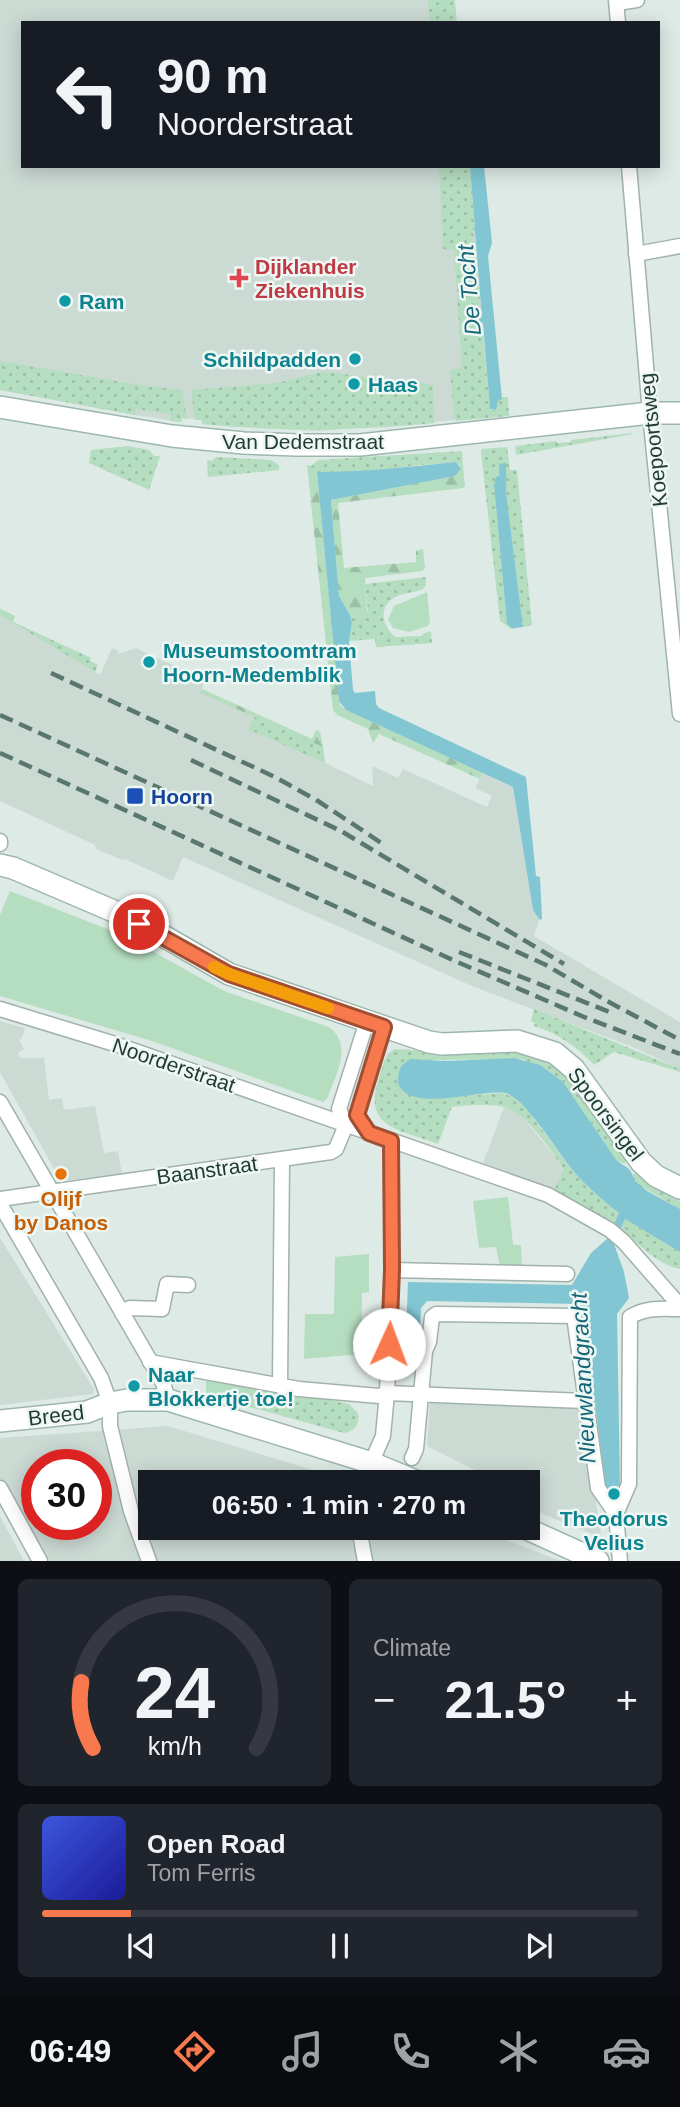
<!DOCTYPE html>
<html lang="en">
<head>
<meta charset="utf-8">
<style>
	body { margin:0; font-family:Helvetica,sans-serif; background:#20242c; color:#f1f3f6; height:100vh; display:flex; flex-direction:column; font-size:26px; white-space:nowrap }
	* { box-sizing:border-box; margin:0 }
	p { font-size:23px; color:#9ea1a6 }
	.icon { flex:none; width:38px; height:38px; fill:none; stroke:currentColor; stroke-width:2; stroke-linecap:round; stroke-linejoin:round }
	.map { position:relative; height:1561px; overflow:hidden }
	.sheet { display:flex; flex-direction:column; gap:18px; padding:18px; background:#0d0f14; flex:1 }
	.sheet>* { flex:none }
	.hud { position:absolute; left:21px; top:21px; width:639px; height:147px; border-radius:0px; box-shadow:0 4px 18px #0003; background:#171b24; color:#f1f3f6; overflow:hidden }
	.speed { position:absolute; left:21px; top:1449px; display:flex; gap:14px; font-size:35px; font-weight:700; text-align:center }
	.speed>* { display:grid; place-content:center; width:91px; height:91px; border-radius:50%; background:#171b24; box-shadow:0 4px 18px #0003; line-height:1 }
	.speed .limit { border:10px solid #d22; background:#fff; color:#111 }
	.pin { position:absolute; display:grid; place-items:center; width:60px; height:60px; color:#fff; margin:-30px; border:4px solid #fff; border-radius:50%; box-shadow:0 2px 7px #0007 }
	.me { position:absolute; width:77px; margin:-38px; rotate:2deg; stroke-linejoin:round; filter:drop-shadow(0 0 5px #0008) }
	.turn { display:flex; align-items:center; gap:24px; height:147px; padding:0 21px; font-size:32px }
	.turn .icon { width:91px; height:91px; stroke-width:2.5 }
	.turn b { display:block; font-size:49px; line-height:60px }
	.big { font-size:52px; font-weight:700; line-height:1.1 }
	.sheet .widget { flex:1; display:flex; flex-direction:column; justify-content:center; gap:10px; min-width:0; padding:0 24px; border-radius:10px; background:#20242c }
	.sheet .dial { align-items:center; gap:0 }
	.dial svg { height:182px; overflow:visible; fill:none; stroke:#363941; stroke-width:7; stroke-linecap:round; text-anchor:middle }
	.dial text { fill:#f1f3f6; stroke:none }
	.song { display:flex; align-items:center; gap:21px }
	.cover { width:84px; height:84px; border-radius:10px; background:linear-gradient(135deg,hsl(230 70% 55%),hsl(240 70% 35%)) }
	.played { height:7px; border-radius:4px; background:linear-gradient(90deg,#f8794e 15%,#363941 15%) }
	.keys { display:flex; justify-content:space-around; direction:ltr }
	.heat { display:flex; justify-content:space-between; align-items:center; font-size:38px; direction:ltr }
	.sheet .tiles { flex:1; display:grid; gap:18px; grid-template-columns:1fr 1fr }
	.widget:last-child { grid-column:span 2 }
	.trip { position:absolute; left:138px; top:1470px; width:402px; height:70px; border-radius:0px; background:#171b24; box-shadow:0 4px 18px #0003; font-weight:700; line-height:70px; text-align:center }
	.dock { display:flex; height:112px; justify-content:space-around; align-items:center; background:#090b0e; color:#9ea1a6 }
	.dock .icon { width:49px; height:49px }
	.dock .active { color:#f8794e }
	.dock b { font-size:32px; color:#f1f3f6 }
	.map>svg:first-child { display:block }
	.built { fill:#ccdad4; fill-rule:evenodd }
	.grass { fill:url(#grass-dots) }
	.forest { fill:url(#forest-firs) }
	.green { fill:#b5ddc0 }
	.water { fill:#82c6d3 }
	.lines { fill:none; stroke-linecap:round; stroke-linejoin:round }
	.street-casing { stroke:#a1b2ac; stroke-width:17 }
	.secondary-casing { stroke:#9db7ad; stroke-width:24 }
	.street { stroke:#fff; stroke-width:14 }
	.secondary { stroke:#fff; stroke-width:21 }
	.rail { stroke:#59776f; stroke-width:4.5; stroke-dasharray:14 7; stroke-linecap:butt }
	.route-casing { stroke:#a14f33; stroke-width:18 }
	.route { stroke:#f8794e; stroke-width:12 }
	.slow { stroke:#f59e0b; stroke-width:12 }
	.health-dot { fill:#e0444e; stroke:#eef7f3; stroke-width:2.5 }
	.culture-dot { fill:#0f9aa8; stroke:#eef7f3; stroke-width:2.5 }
	.transit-dot { fill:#1a4fb4; stroke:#eef7f3; stroke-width:2.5 }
	.food-dot { fill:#e8710a; stroke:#eef7f3; stroke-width:2.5 }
	.labels { text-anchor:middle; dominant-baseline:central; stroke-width:5; stroke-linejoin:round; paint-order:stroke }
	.health-label { font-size:21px; font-weight:bold; fill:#be3a42; stroke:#eef7f3; text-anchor:start }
	.culture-label { font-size:21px; font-weight:bold; fill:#0d838f; stroke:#eef7f3; text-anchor:start }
	.street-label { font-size:21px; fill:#1f3b33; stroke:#eef7f3 }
	.transit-label { font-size:21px; font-weight:bold; fill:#164399; stroke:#eef7f3; text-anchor:start }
	.food-label { font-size:21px; font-weight:bold; fill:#c56008; stroke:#eef7f3 }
	.water-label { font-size:23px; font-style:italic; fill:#176778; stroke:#eef7f3 }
</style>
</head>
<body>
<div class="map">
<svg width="680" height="1561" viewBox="0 0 680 1561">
	<defs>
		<pattern id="grass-dots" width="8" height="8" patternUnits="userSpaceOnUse" patternTransform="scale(1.75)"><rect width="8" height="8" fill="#b5ddc0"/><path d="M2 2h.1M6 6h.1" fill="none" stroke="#9bbfa5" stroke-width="1.8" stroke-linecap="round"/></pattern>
		<pattern id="forest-firs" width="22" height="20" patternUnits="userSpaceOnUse" patternTransform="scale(1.75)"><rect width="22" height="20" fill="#b5ddc0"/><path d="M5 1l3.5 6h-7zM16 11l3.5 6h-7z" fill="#9bbfa5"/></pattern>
	</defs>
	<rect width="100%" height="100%" fill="#deeae5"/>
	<g class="built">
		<path d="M0,0H454L456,23H23V166H469L491,417L317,431L202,424V420L182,418L181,422L135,415L0,390Z"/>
		<path d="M0,609L15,616L13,622L91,658L90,661L98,665L95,672L100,675L112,648L119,651L118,654L136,648L205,680L202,689L312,739L316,730L320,732L325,763L373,786L372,766L398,778L403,769L487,807L492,796L475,788L483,773L513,787L533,910L540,917L534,936L680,1022V1069L635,1048L472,986L183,857L173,881L125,859L122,860L96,849L95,845L0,801Z"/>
		<path d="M0,1021L25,1028L22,1038L19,1040L24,1049L18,1053L20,1058H44L49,1100L62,1098L64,1110L95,1106L104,1153L118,1151L122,1174L61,1181L0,1072Z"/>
		<path d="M504,1107L516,1111L525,1120L557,1159L564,1171L554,1189L483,1163Z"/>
		<path d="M0,1238L94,1389L93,1394L0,1405Z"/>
		<path d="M430,1403L581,1407L601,1534L597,1536L545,1515L529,1506L528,1482H492L481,1473L429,1447L427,1444Z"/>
		<path d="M168,1426L352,1482H150V1528H475L561,1561H39L0,1492V1438ZM37,1465H96V1524H37Z"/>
		<path d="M0,1516L4,1524L24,1561H0Z"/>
	</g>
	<g class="grass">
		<path d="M428,0H455L457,23H430Z"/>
		<path d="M439,166H470L475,228H473L490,410H496L498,401L502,397H508L509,416L456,421L454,414L450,370L462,368L454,250L443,249Z"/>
		<path d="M0,361L139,385L182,390L187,419L182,418L181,422L170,421L171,414L136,409L135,415L0,390Z"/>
		<path d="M325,371L373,379L378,385L420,383L433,385L434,423C354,431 283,432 202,424V420H195L191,390L277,383Z"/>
		<path d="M633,433V434L516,455L515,446L556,441L557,443L571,442V440Z"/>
		<path d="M128,446L149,450L154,456H160L149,490L89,463L91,450Z"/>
		<path d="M507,447L510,470H517L532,625L523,627L506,492V464L494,485L507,624L522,627L511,629L500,621L481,452L482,449Z"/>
		<path d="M462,451L463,466H460L456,462L411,466L372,472H317L312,465L318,460Z"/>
		<path d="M216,457L271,460L279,465V470L208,477L207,460L212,461Z"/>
		<path d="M426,577V585L423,589C415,593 408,592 400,595C378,603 380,623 395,637L421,636L429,631L431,632L432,643L376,647L375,639L349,641L352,624L350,615L355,617L368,611L365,584Z"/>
		<path d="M0,609L15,616L13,622L91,658L90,661L98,665L95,672L0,615Z"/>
		<path d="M255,717L323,747L325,763L248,729Z"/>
		<path d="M534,1009L680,1069V1072L614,1052L594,1065C577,1047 558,1033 534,1026L535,1023L531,1021Z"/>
		<path d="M396,1049L451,1053L519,1050L544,1058L563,1070L626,1160L625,1164L617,1161L563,1082L522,1059L424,1060L401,1066L398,1081L410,1095L416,1097H447L502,1093L514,1097L529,1112L572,1170L589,1188L619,1213L614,1224L554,1189L564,1170C554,1153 526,1114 508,1108C491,1103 469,1105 452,1107L438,1144C399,1129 360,1128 380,1075C383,1065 385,1052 396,1049Z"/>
		<path d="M637,1173L656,1188L680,1201V1209L637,1184L633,1179V1174Z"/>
		<path d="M625,1219L680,1252V1269C658,1265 637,1243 621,1228Z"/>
		<path d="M273,1389L349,1404L358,1413C360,1423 355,1432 344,1433L272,1413Z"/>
	</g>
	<g class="forest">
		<path d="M307,465L314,466L317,472L340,705L346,710L483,773L480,779L379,734L373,743L368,729L337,715L333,710Z"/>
		<path d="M460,466H463L465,486L463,488L338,503L344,568L416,562V551L423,549L425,568L422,571L365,578L367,614L355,617L350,615L339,596L331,500L455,476Z"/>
		<path d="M202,689L312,739L316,730L320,732L323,747L200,693Z"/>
	</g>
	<g class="green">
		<path d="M427,592L430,621L428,626L409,632L393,628L388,620L394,606Z"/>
		<path d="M10,891L125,936L224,991L329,1027C354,1046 335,1075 327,1099L323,1102L152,1041L0,996V915Z"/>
		<path d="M508,1197L513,1245H521L522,1267H500L496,1247L479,1248L473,1201Z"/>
		<path d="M369,1254V1292L362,1293L361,1354L304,1359L305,1314H334L335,1257Z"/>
		<path d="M206,1376L273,1389L272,1413L206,1396Z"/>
	</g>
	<g class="water">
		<path d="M470,166H484L492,243L488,256L502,399L498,401L496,410L490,409L483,323L479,322V319L482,318L475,232L473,228H475Z"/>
		<path d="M456,462L461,469L455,476L331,500L339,596L350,615L352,623L349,641L353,690L355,693L375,691L376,704L379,708L526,777L536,876L540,877L542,919L540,920L533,910L513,787L346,710L339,701L317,472C364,472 409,467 456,462Z"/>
		<path d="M506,463V492L523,627L512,628L507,624L494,485L496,477L500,475L499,464Z"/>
		<path d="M514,1058L540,1065L563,1082L617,1161C630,1170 629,1166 635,1181L647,1191L680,1209V1252L625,1219L614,1244L624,1272L629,1298L617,1314L620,1486L606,1489L583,1309L579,1304L427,1301L421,1308L420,1333L406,1332L408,1282L572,1285L591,1253L607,1239L619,1213C603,1200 588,1188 575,1173C560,1156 525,1097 505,1093C481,1089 416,1112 400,1087C396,1081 399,1072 401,1066L410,1059L446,1061Z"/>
	</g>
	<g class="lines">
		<g class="street-casing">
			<g id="street">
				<path d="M616,0L618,23"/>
				<path d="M617,3L637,0"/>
				<path d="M629,166L650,413L680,714"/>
				<path d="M636,254L680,246"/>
				<path d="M0,841V844"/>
				<path d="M0,1009L115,1044L548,1195L610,1230L624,1242L680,1306"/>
				<path d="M0,1102L163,1383L168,1400"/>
				<path d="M346,1125L339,1109L367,1021"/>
				<path d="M369,1133L357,1115L384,1027"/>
				<path d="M0,1199L331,1152L336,1149L346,1125"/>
				<path d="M0,1204L101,1378L110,1403V1426L131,1511L149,1561"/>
				<path d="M392,1270L567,1274"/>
				<path d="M122,1313L130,1308L162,1309L167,1284L188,1285"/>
				<path d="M150,1362L299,1389L379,1396L387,1393L585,1401"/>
				<path d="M280,1386L282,1159"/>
				<path d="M412,1458L416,1449L425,1351L429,1342L432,1317L436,1314L574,1316L598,1488L616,1514"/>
				<path d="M363,1482L383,1436L387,1393L392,1270L391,1141"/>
				<path d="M0,1488L40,1561"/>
				<path d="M359,1528L365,1561"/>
				<path d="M620,1561L616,1514L629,1484L630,1317C646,1307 661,1309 680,1309"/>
			</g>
		</g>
		<g class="secondary-casing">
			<g id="secondary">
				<path d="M0,407L172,436L244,443L297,445H360L650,413H680"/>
				<path d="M0,865L13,868L118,913L160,934L229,974L367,1021L429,1042L442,1044L517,1041L555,1053L574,1069L641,1162L656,1176L680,1188"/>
				<path d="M0,1421L87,1412L110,1403L127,1400H168L372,1463L418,1482"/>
				<path d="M525,1528L598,1561"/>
			</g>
		</g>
		<use href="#street" class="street"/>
		<use href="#secondary" class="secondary"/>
		<g class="rail">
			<path d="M51,673L275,777L318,801L383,844"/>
			<path d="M0,715L546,965L607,1001L680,1040"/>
			<path d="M0,753L455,961L584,1017L680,1054"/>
			<path d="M191,760L341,831L564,964"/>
			<path d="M459,952L612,1013"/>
		</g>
	</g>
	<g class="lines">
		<g class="route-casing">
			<path id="route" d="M139,924L229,974L384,1027L357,1115L369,1133L391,1141L392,1270L389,1344"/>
		</g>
		<use href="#route" class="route"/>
		<path class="slow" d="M214,967L229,974L328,1008"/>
	</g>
	<path class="health-dot" d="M235.5 267.5h7v7h7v7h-7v7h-7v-7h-7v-7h7z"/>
	<g class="culture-dot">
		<circle cx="65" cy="301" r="7"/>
		<circle cx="355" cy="359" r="7"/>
		<circle cx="354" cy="384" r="7"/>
		<circle cx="149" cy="662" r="7"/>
		<circle cx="134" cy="1386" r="7"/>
		<circle cx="614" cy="1494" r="7"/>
	</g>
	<rect class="transit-dot" x="126" y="787" width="18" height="18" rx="3.5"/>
	<circle class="food-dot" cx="61" cy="1174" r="7"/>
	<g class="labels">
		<g class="health-label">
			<text x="255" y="266">Dijklander<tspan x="255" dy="24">Ziekenhuis</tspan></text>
		</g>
		<g class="culture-label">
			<text x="79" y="301">Ram</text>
			<text x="341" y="359" text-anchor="end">Schildpadden</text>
			<text x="368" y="384">Haas</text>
			<text x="163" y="650">Museumstoomtram<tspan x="163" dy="24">Hoorn-Medemblik</tspan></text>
			<text x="148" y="1374">Naar<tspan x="148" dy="24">Blokkertje toe!</tspan></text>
			<text x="614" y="1518" text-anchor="middle">Theodorus<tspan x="614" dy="24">Velius</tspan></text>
		</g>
		<g class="street-label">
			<text transform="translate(653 440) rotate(-96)">Koepoortsweg</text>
			<text x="303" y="441">Van Dedemstraat</text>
			<text transform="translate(174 1065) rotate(19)">Noorderstraat</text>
			<text transform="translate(606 1114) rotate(53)">Spoorsingel</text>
			<text transform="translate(207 1170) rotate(-8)">Baanstraat</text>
			<text transform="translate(56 1415) rotate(-7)">Breed</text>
		</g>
		<g class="transit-label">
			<text x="151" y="796">Hoorn</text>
		</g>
		<g class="food-label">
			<text x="61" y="1198">Olijf<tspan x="61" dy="24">by Danos</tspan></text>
		</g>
		<g class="water-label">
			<text transform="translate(469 290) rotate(-95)">De Tocht</text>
			<text transform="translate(583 1378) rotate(-93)">Nieuwlandgracht</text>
		</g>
	</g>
</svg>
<div class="speed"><div class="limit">30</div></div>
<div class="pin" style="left:139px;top:924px;background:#d93025"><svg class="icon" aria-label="arrive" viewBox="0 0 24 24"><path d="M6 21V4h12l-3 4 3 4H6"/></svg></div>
<svg class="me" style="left:389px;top:1344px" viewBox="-20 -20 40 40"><circle r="19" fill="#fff"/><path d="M0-13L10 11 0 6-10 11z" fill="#f8794e"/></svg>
<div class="trip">06:50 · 1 min · 270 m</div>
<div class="hud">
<div class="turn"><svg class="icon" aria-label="left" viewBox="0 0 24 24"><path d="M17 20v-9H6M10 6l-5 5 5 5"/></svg><div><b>90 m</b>Noorderstraat</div></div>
</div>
</div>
<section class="sheet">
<div class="tiles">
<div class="widget dial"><svg viewBox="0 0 100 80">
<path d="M14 69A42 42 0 1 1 86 69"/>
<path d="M14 69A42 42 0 0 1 9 40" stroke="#f8794e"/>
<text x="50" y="56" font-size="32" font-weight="700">24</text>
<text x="50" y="72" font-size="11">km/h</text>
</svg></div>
<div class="widget"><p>Climate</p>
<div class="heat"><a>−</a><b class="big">21.5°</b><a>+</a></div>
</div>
<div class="widget">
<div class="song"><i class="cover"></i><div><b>Open Road</b><p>Tom Ferris</p></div></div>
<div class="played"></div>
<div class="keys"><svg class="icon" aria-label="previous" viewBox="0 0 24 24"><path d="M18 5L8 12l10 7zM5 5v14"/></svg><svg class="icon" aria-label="pause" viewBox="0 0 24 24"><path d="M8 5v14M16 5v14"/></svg><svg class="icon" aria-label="next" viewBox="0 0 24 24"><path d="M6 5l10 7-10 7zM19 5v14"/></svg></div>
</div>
</div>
</section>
<nav class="dock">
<b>06:49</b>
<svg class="icon active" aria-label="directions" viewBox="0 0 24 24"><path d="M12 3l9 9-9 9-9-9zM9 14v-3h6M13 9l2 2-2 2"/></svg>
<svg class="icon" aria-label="music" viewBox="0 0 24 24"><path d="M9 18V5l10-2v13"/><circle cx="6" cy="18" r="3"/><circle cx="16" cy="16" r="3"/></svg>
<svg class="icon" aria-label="phone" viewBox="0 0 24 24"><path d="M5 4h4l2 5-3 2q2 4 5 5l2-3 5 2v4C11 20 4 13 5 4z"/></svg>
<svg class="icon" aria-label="climate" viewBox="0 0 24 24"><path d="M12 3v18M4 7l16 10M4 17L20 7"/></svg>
<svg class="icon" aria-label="car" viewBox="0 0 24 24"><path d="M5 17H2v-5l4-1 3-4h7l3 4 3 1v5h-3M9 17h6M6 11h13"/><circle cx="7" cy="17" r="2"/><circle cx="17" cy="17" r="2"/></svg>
</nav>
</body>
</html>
